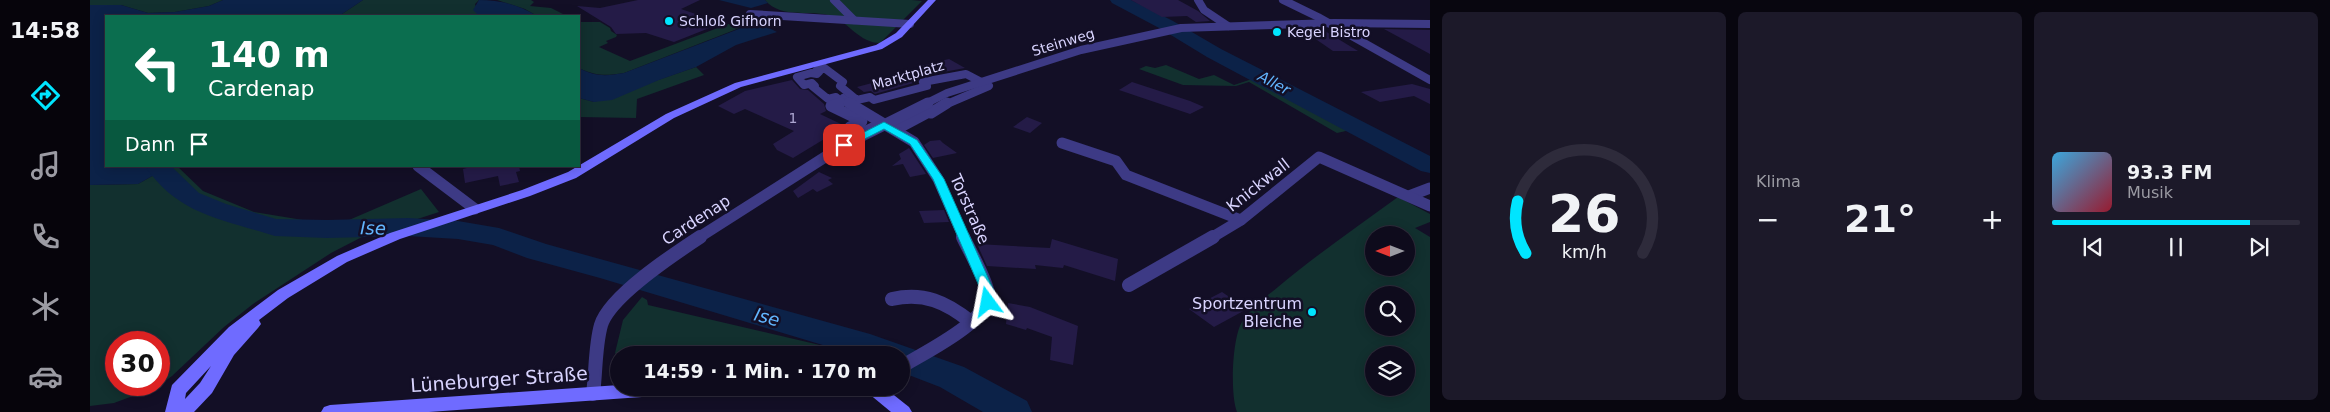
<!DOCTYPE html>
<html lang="de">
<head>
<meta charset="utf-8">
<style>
	body { margin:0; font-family:"DejaVu Sans",sans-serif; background:#1c1929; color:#f1f3f6; height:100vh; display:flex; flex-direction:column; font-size:19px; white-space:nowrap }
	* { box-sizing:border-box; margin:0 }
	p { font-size:16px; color:#9b9ba3 }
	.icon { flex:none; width:28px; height:28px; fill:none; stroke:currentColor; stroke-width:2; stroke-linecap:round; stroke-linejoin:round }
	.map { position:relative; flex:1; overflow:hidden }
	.sheet { display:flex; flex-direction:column; gap:12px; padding:12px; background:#08060f; width:900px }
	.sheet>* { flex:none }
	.top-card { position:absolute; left:15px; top:15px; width:475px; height:152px; border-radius:0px; box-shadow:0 2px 12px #0003,0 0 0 1px #2e2b3b; background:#0b6e4f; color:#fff; overflow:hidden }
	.needle { width:32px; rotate:270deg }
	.controls { position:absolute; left:1275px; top:226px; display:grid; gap:10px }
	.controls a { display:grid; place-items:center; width:50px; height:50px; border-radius:50%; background:#0e0b1c; box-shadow:0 2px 12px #0003,0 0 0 1px #2e2b3b; font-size:25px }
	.speed { position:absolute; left:15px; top:331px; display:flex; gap:10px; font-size:25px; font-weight:700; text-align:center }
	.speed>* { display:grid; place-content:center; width:65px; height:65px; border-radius:50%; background:#0e0b1c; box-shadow:0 2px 12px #0003,0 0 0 1px #2e2b3b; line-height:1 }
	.speed .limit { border:8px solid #d22; background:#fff; color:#111 }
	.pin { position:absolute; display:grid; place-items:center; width:42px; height:42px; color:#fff; margin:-21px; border-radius:10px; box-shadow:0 2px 8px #0006 }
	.me { position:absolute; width:55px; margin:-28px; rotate:347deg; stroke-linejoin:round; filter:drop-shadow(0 0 4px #0008) }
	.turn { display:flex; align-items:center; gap:18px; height:105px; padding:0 20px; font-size:22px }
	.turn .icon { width:65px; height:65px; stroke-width:2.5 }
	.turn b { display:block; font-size:35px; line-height:42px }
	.then { display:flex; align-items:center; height:48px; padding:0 20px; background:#0003; gap:10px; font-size:19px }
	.big { font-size:38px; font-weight:700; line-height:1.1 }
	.sheet .card { flex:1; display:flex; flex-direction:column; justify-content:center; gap:8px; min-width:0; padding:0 18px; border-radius:8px; background:#1c1929 }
	.sheet .dial { align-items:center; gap:0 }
	.dial svg { height:130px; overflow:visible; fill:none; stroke:#2e2b3b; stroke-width:7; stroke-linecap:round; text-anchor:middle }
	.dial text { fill:#f1f3f6; stroke:none }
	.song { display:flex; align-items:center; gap:15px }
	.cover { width:60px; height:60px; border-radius:8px; background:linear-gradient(135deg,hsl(200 70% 55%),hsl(350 70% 35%)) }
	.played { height:5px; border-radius:2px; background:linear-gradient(90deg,#00e5ff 80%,#2e2b3b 80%) }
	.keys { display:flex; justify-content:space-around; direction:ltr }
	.heat { display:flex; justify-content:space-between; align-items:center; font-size:28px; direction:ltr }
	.sheet .tiles { flex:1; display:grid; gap:12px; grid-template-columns:repeat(3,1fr) }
	.trip { position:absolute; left:520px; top:346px; width:300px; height:50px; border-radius:25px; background:#0e0b1c; box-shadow:0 2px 12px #0003,0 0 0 1px #2e2b3b; font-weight:700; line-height:50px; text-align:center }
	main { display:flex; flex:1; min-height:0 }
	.menu { display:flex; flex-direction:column; width:90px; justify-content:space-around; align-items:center; background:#06040b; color:#9b9ba3 }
	.menu .icon { width:35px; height:35px }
	.menu .active { color:#00e5ff }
	.menu b { font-size:22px; color:#f1f3f6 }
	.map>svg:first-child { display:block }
	.green { fill:#12302f; fill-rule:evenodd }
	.water { fill:#0c2248 }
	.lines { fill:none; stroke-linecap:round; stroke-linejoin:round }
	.river { fill:#0c2248; fill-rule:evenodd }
	.building { fill:#241b47 }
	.street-far2 { stroke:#3d3a85; stroke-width:8 }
	.street-far1 { stroke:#3d3a85; stroke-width:11 }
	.street { stroke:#3d3a85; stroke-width:14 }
	.secondary { fill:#6f6bff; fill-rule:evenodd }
	.route { fill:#00e5ff; stroke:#0095a6 }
	.poi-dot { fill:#00e5ff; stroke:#130f26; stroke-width:2 }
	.labels { text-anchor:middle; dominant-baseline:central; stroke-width:5; stroke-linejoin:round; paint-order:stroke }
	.far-poi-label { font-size:14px; fill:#d9d4ff; stroke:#130f26; text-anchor:start }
	.far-street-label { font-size:14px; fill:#d9d4ff; stroke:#130f26 }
	.number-label { font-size:14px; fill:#aca6d1 }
	.far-water-label { font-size:15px; font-style:italic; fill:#62b6ff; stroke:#130f26 }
	.street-label { font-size:16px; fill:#d9d4ff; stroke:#130f26 }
	.poi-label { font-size:16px; fill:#d9d4ff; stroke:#130f26; text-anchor:end }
	.water-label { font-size:18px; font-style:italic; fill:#62b6ff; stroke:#130f26 }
	.near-street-label { font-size:19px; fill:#d9d4ff; stroke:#130f26 }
</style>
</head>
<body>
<main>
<nav class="menu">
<b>14:58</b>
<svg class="icon active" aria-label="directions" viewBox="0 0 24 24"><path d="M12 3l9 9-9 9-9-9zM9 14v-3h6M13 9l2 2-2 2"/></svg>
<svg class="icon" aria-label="music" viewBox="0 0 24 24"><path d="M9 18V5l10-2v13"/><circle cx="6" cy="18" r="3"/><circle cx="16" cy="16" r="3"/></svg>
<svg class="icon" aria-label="phone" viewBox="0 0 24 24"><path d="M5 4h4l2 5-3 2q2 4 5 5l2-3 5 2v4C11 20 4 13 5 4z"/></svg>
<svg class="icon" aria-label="climate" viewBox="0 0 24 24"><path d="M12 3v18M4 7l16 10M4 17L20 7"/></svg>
<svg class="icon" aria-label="car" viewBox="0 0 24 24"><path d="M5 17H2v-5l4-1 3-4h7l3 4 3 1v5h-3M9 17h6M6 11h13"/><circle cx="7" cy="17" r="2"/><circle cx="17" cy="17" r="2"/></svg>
</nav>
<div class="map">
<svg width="1340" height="412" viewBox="0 0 1340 412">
	<rect width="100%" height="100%" fill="#130f26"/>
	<g class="green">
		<path d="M0,0H133L119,6L85,12L58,13L31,5H0Z"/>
		<path d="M273,0H389L385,4L389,16H249Z"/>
		<path d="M407,0H441L444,2L440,6L461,8L477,16H447L435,9Z"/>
		<path d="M675,0H822L832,1L790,43C770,43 759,23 742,16C722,9 692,20 675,0Z"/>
		<path d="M657,17L675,18L534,73C516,76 505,76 489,68V22H510L520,28L521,31L527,35L526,37L516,41L518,43L509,47L540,61Z"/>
		<path d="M1076,65L1109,79L1124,75L1144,85L1165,78L1260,130L1247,133L1159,82L1146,86L1093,85L1049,69L1056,66L1065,68Z"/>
		<path d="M606,67L614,75L547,99L546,118L489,117V98L504,102Z"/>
		<path d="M87,166L113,191L164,212L219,221L252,223L331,189L349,212L272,237L241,253L163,304L134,327L82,376L67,387L24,403L0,406V185L48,184L71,171ZM26,342H69V385H26Z"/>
		<path d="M1308,197L1340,214V222L1325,228L1340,237V412H1147C1140,395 1142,338 1152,322C1160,308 1176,297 1188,287C1226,255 1267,227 1308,197ZM1284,235H1316V268H1284ZM1284,295H1316V328H1284ZM1284,355H1316V388H1284Z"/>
		<path d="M552,297L557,300L558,305L751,350L766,355H529V358L525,353L533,320Z"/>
	</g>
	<g class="water">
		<path d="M133,0H273L249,16H16V166H86L71,171L48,184L0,185V5H31L58,13L85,12L119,6Z"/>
		<path d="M389,0C410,0 429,5 447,16H389L383,10Z"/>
		<path d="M629,0H675L678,3L661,8Z"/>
		<path d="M667,22L687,32L646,45L606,67L569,80L522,100L504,102L489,98V68C505,77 517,76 534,73Z"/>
	</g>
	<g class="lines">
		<g class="river">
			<path d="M1020,0H1041L1083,21L1131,49L1340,156V173L1331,171L1117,57L1071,29L1022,3Z"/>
			<path d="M55,166H81L109,193L136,204L186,219L237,220L318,218L368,221L409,228L456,244L780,334L874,367L937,401L942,412H893L850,387L811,372V355H766L510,278L437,258L403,245L368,239L318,236L237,238L185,236L175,233C126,218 86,212 55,166Z"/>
		</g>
	</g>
	<g class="building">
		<path d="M548,0H610L591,9L632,23L584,42L556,33L526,34L521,27L487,6L510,8Z"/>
		<path d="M1041,0H1088L1108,11L1120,21L1106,22L1097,16L1072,17Z"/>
		<path d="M1294,29L1340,30V54Z"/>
		<path d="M1214,31H1235L1268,51H1243Z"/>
		<path d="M859,59L875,68L832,76L827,82L785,94L781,91L774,92L767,87L835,69L830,66Z"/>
		<path d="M702,80L710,89L718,90L734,104L736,111L730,114L753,125L754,133L740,140L736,138L703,158L687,150L683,144L704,131L655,109L644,114L628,106L655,91Z"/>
		<path d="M1042,82L1100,101L1114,107L1100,114L1029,90Z"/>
		<path d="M1322,84L1340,89V104L1324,96L1290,102L1271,92Z"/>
		<path d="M937,117L952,123L940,133L923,127Z"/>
		<path d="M850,140L853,143L867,153L843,158L834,145L840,141Z"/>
		<path d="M819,148L836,174L820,177L813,164L802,166L811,159L809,154Z"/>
		<path d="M384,166H429L430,171L426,172L429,182L410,186L408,176L375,183L373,169Z"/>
		<path d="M729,172L742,178L738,180L743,184L727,192L723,189L708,198L703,191Z"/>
		<path d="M854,210L859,222L834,223L829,211Z"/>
		<path d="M962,239L1028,259L1025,281L974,265L973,268L945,265L946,269L897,266L887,244L960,248Z"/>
		<path d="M1132,292L1157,309L1124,327L1099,309Z"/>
		<path d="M918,303L940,307L988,326L983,365L960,360L962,337L937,328L936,330L916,324Z"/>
	</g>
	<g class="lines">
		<g class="street-far2">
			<path d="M744,0L764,20"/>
			<path d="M1108,0L1114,10L1138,26"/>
			<path d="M1193,0L1228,17L1340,80"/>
			<path d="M660,14L820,24"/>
			<path d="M753,98L760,104"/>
			<path d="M747,104L752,102L746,97L738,99L722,86H725L722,83L714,85L707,77L721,73L727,74L729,72L726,71L733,67L753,82L750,86L767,100L780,97L784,100L837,86L833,82L876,74L899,86L857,104"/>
			<path d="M835,104L857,93L991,50L1091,28L1244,23L1340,24"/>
		</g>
		<g class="street-far1">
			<path d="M750,103L741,106L772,121L760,127L764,129L761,131L770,135C784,126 793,122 809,128L839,112L841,113L857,103"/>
			<path d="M759,103L824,142L848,179L874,238"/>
			<path d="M972,143L1026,161L1036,175L1151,220"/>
			<path d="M328,166L385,209"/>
			<path d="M1319,196L1340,188"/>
			<path d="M608,238L754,145L838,103"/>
			<path d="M1121,238L1151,220L1229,157L1340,206"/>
		</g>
		<g class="street">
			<path d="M1039,285L1123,237"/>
			<path d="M802,299C834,292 856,302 881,322"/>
			<path d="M811,367C831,354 901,321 898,294C897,281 879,250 873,237"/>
			<path d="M503,394C506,372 505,346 511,325C520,296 584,254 610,237"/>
		</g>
		<g class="secondary">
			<path d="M838,0H846L812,37L792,49L651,87L584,118L486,178L440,196L310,239L257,262L198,298L169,320L171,324L168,328L144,355L122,393L104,412H75L82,385L139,327L188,290L247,256L300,233L432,190L478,172L576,114L645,83L786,45L806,33ZM121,366L110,383L95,399L96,393Z"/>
			<path d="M529,385V388H588L586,393L580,395L339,412H231L234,407L240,405Z"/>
			<path d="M776,388H795L819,407L822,412H801L778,393Z"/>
		</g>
	</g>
	<path class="route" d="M794,122L827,140L854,179L905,293L902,305L898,306L891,302L892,293L843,179L820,144L794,129L757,148H754L749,145Z"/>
	<g class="poi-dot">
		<circle cx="579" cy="21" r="5"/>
		<circle cx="1187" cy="32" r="5"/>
		<circle cx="1222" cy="312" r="5"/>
	</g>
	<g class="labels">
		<g class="far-poi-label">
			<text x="589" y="21">Schloß Gifhorn</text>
			<text x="1197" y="32">Kegel Bistro</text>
		</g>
		<g class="far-street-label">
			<text transform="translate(973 42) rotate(-17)">Steinweg</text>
			<text transform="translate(818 75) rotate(-16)">Marktplatz</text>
		</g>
		<g class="number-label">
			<text x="703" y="118">1</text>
		</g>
		<g class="far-water-label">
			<text transform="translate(1184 83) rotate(28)">Aller</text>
		</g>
		<g class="street-label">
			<text transform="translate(1168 185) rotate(-38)">Knickwall</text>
			<text transform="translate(880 209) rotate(66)">Torstraße</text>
			<text transform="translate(606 220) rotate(-33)">Cardenap</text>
		</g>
		<g class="poi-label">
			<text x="1212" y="303">Sportzentrum<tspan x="1212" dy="18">Bleiche</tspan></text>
		</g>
		<g class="water-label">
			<text transform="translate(283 228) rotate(1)">Ise</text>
			<text transform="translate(677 317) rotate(15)">Ise</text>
		</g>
		<g class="near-street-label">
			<text transform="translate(409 379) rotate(-4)">Lüneburger Straße</text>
		</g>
	</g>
</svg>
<div class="controls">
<a><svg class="needle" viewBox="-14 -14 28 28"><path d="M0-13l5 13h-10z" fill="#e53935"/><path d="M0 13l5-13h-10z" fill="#9b9ba3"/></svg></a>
<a><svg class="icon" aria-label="search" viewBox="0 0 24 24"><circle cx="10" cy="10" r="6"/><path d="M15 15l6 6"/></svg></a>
<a><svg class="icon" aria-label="layers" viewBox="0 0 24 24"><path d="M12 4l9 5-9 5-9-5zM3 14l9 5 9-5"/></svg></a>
</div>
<div class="speed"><div class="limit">30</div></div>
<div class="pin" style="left:754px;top:145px;background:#d93025"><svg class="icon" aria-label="arrive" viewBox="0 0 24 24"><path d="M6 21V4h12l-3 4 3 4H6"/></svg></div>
<svg class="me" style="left:898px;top:302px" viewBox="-20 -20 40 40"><path d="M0-17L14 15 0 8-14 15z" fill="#00e5ff" stroke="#fff" stroke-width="4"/></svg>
<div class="trip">14:59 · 1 Min. · 170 m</div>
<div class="top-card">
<div class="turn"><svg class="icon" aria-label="left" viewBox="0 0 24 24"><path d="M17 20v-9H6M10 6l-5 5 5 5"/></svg><div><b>140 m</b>Cardenap</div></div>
<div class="then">Dann<svg class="icon" aria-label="arrive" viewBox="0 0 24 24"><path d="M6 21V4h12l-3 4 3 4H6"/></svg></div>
</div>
</div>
<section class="sheet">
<div class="tiles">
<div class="card dial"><svg viewBox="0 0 100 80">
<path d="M14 69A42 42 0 1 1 86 69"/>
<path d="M14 69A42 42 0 0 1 9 37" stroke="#00e5ff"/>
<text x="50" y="56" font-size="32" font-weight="700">26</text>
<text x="50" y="72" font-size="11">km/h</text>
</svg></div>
<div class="card"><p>Klima</p>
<div class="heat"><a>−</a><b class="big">21°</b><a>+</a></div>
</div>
<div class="card">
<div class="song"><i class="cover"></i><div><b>93.3 FM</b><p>Musik</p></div></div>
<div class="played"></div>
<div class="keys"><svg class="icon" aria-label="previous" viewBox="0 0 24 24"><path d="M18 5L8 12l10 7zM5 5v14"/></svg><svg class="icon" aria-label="pause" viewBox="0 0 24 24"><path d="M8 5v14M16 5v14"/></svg><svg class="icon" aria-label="next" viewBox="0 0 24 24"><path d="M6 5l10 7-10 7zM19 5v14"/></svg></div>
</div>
</div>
</section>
</main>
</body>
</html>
